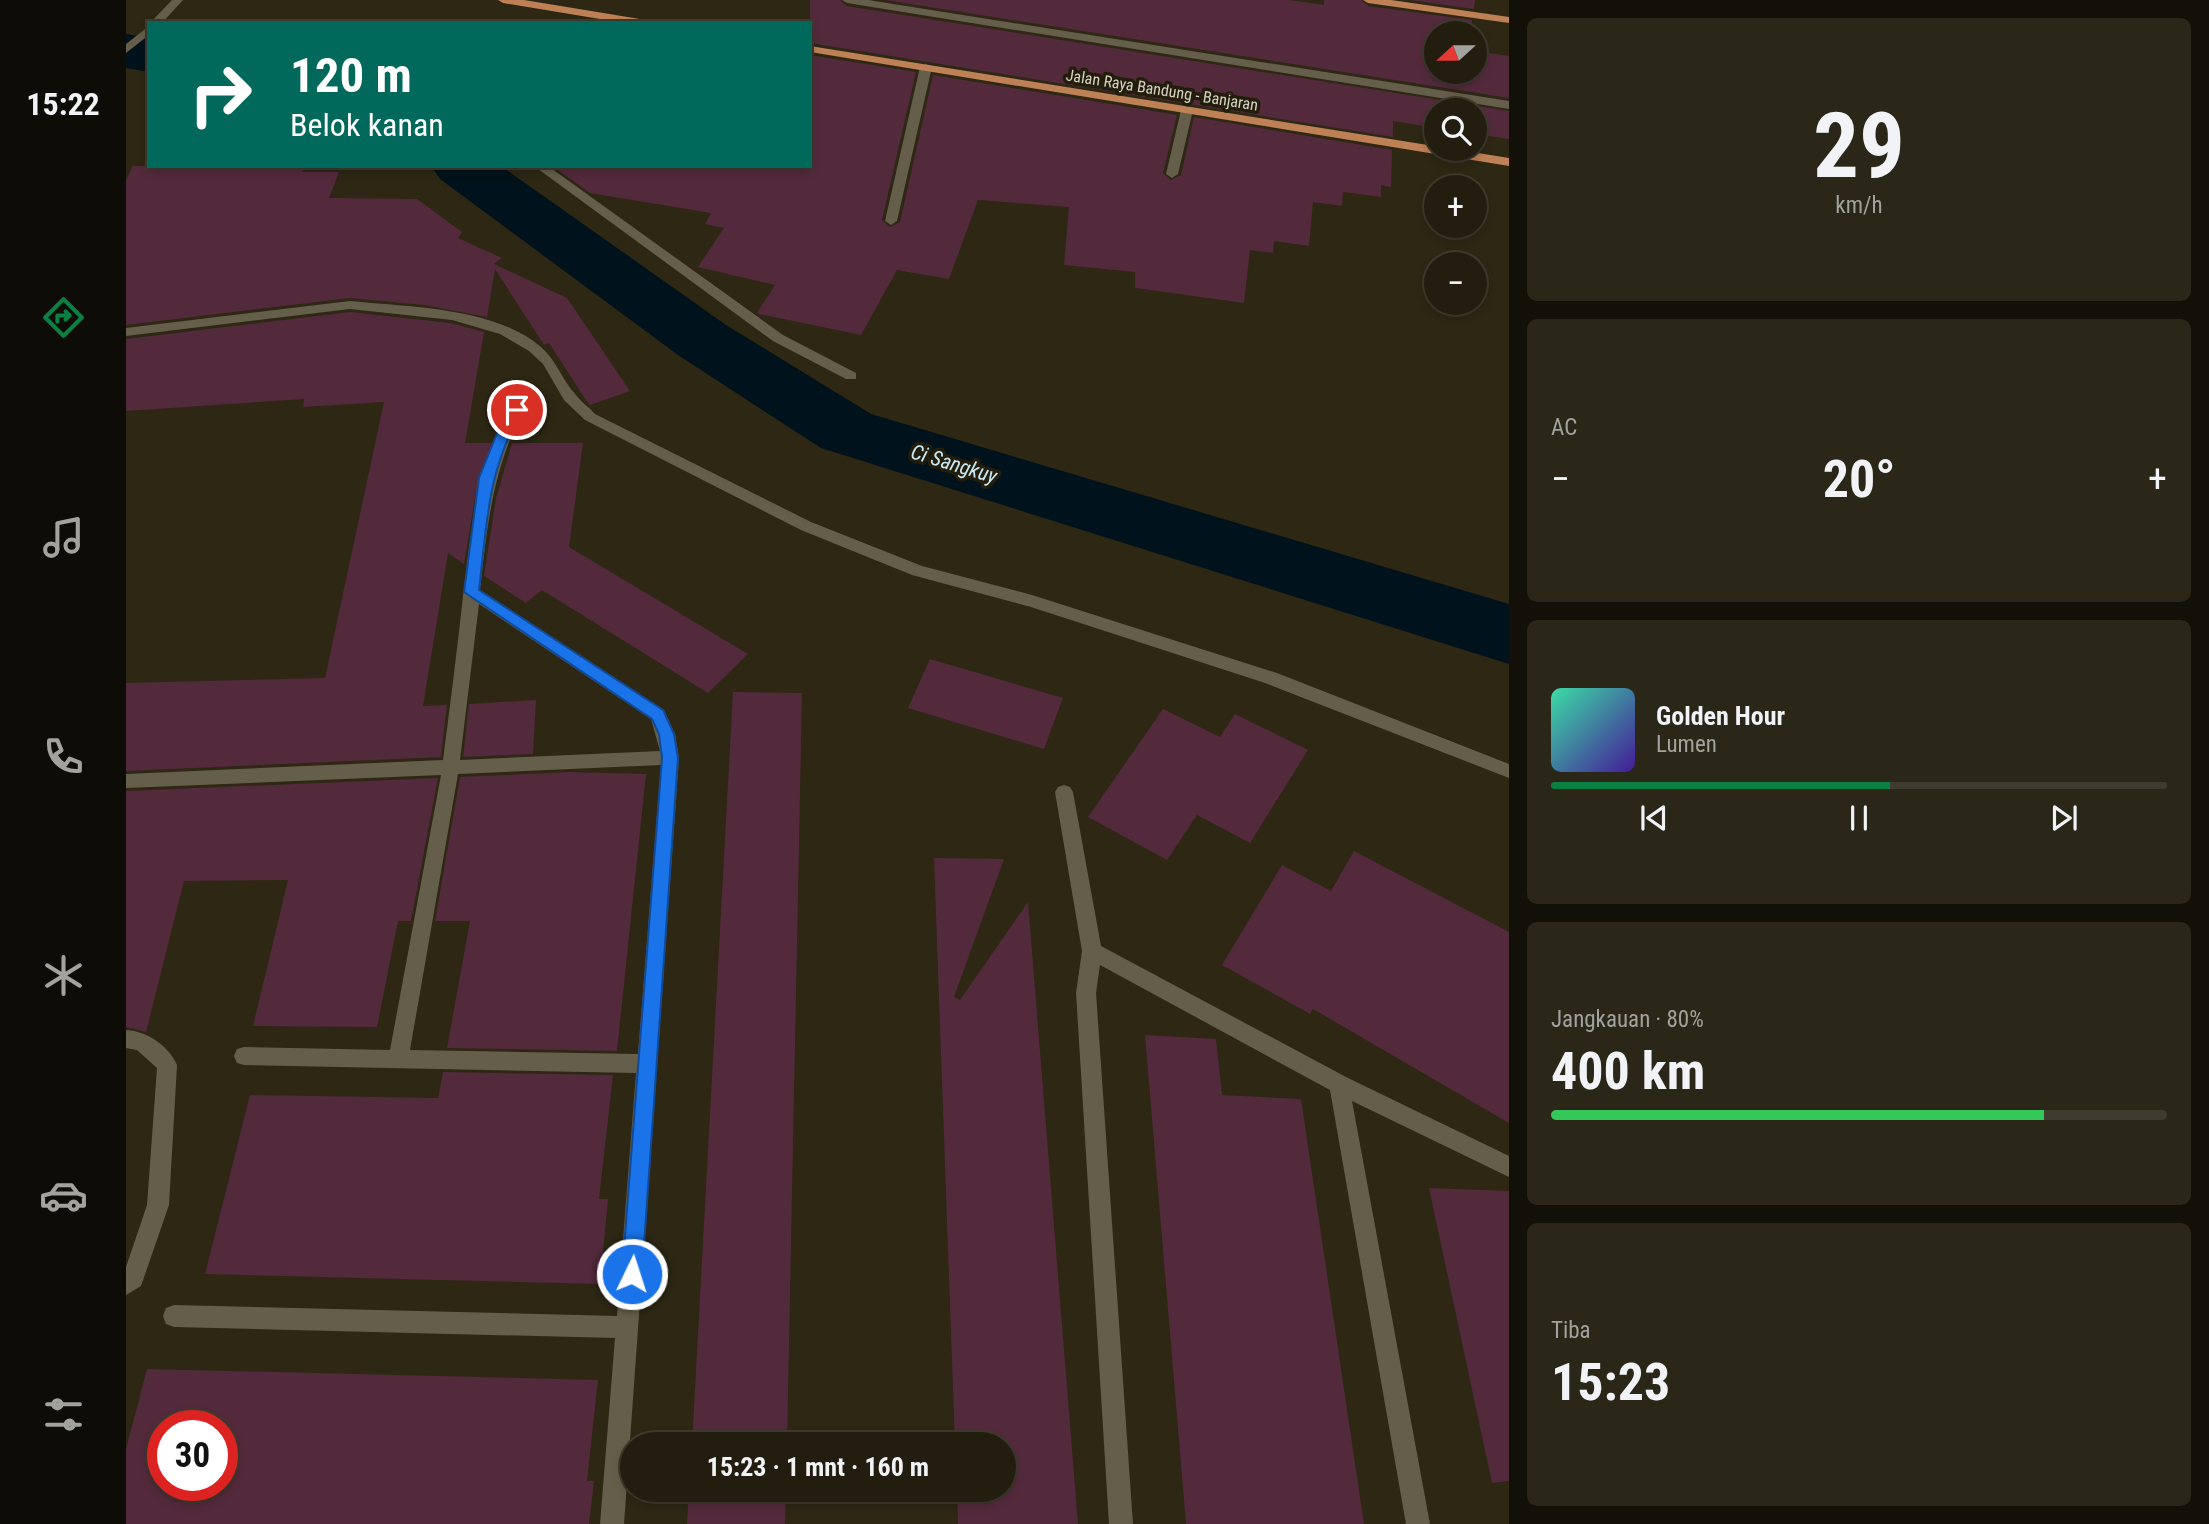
<!DOCTYPE html>
<html lang="id">
<head>
<meta charset="utf-8">
<style>
	body { margin:0; font-family:"Roboto Condensed",sans-serif; background:#2a2618; color:#f1f3f6; height:100vh; display:flex; flex-direction:column; font-size:26px; white-space:nowrap }
	* { box-sizing:border-box; margin:0 }
	p { font-size:23px; color:#a2a29e }
	.icon { flex:none; width:38px; height:38px; fill:none; stroke:currentColor; stroke-width:2; stroke-linecap:round; stroke-linejoin:round }
	.map { position:relative; flex:1; overflow:hidden }
	.drawer { display:flex; flex-direction:column; gap:18px; padding:18px; background:#131008; width:700px }
	.drawer>* { flex:none }
	.guide { position:absolute; left:21px; top:21px; width:665px; height:147px; border-radius:0px; box-shadow:0 4px 10px #0003,0 0 0 2px #3f3b2f; background:#00695c; color:#fff; overflow:hidden }
	.needle { width:46px; rotate:249deg }
	.buttons { position:absolute; left:1298px; top:21px; display:grid; gap:14px }
	.buttons a { display:grid; place-items:center; width:63px; height:63px; border-radius:50%; background:#221d0f; box-shadow:0 4px 10px #0003,0 0 0 2px #3f3b2f; font-size:35px }
	.speed { position:absolute; left:21px; top:1410px; display:flex; gap:14px; font-size:35px; font-weight:700; text-align:center }
	.speed>* { display:grid; place-content:center; width:91px; height:91px; border-radius:50%; background:#221d0f; box-shadow:0 4px 10px #0003,0 0 0 2px #3f3b2f; line-height:1 }
	.speed .limit { border:10px solid #d22; background:#fff; color:#111 }
	.pin { position:absolute; display:grid; place-items:center; width:60px; height:60px; color:#fff; margin:-30px; border:4px solid #fff; border-radius:50%; box-shadow:0 2px 7px #0007 }
	.me { position:absolute; width:77px; margin:-38px; rotate:4deg; stroke-linejoin:round; filter:drop-shadow(0 0 5px #0008) }
	.turn { display:flex; align-items:center; gap:24px; height:147px; padding:0 28px; font-size:32px }
	.turn .icon { width:91px; height:91px; stroke-width:2.5 }
	.turn b { display:block; font-size:49px; line-height:60px }
	.big { font-size:52px; font-weight:700; line-height:1.1 }
	.drawer .widget { flex:1; display:flex; flex-direction:column; justify-content:center; gap:10px; min-width:0; padding:0 24px; border-radius:10px; background:#2a2618 }
	.drawer .dial { align-items:center; gap:0 }
	.dial b { font-size:91px; line-height:1 }
	.song { display:flex; align-items:center; gap:21px }
	.cover { width:84px; height:84px; border-radius:10px; background:linear-gradient(135deg,hsl(160 70% 55%),hsl(260 70% 35%)) }
	.played { height:7px; border-radius:4px; background:linear-gradient(90deg,#0b8043 55%,#3f3b2f 55%) }
	.keys { display:flex; justify-content:space-around; direction:ltr }
	.heat { display:flex; justify-content:space-between; align-items:center; font-size:38px; direction:ltr }
	.charge { height:10px; border-radius:5px; background:linear-gradient(90deg,#34c759 80%,#3f3b2f 0) }
	.trip { position:absolute; left:494px; top:1432px; width:396px; height:70px; border-radius:35px; background:#221d0f; box-shadow:0 4px 10px #0003,0 0 0 2px #3f3b2f; font-weight:700; line-height:70px; text-align:center }
	main { display:flex; flex:1; min-height:0 }
	.tab-bar { display:flex; flex-direction:column; width:126px; justify-content:space-around; align-items:center; background:#0e0c06; color:#a2a29e }
	.tab-bar .icon { width:49px; height:49px }
	.tab-bar .current { color:#0b8043 }
	.tab-bar b { font-size:32px; color:#f1f3f6 }
	.map>svg:first-child { display:block }
	.lines { fill:none; stroke-linecap:round; stroke-linejoin:round }
	.river { fill:#00121b; fill-rule:evenodd }
	.building { fill:#532a3c; fill-rule:evenodd }
	.minor { fill:#655e4a; fill-rule:evenodd }
	.major { fill:#be8155; fill-rule:evenodd }
	.route { fill:#1a73e8; stroke:#114b97; stroke-width:2 }
	.labels { text-anchor:middle; dominant-baseline:central; stroke-width:7; stroke-linejoin:round; paint-order:stroke }
	.far-street-label { font-size:16px; fill:#d5d2c6; stroke:#231d0b }
	.water-label { font-size:21px; font-style:italic; fill:#c9e9f6; stroke:#231d0b }
</style>
</head>
<body>
<main>
<nav class="tab-bar">
<b>15:22</b>
<svg class="icon current" aria-label="directions" viewBox="0 0 24 24"><path d="M12 3l9 9-9 9-9-9zM9 14v-3h6M13 9l2 2-2 2"/></svg>
<svg class="icon" aria-label="music" viewBox="0 0 24 24"><path d="M9 18V5l10-2v13"/><circle cx="6" cy="18" r="3"/><circle cx="16" cy="16" r="3"/></svg>
<svg class="icon" aria-label="phone" viewBox="0 0 24 24"><path d="M5 4h4l2 5-3 2q2 4 5 5l2-3 5 2v4C11 20 4 13 5 4z"/></svg>
<svg class="icon" aria-label="climate" viewBox="0 0 24 24"><path d="M12 3v18M4 7l16 10M4 17L20 7"/></svg>
<svg class="icon" aria-label="car" viewBox="0 0 24 24"><path d="M5 17H2v-5l4-1 3-4h7l3 4 3 1v5h-3M9 17h6M6 11h13"/><circle cx="7" cy="17" r="2"/><circle cx="17" cy="17" r="2"/></svg>
<svg class="icon" aria-label="filters" viewBox="0 0 24 24"><path d="M4 7h16M4 17h16"/><circle cx="9" cy="7" r="2"/><circle cx="15" cy="17" r="2"/></svg>
</nav>
<div class="map">
<svg width="1383" height="1524" viewBox="0 0 1383 1524">
	<rect width="100%" height="100%" fill="#2d2714"/>
	<g class="lines">
		<g class="river">
			<path d="M0,34L23,38V72L0,68Z"/>
			<path d="M305,166H375L600,325L745,414L1383,604V664L695,448L552,355L314,179Z"/>
		</g>
	</g>
	<g class="building">
		<path d="M684,0H714L721,6L1383,111V139L1349,134V110H1311V128L1267,121V137L684,43Z"/>
		<path d="M759,0H1163L1198,5V0H1235L1242,6L1346,20L1344,33H1311V72H1349V51L1383,56V98Z"/>
		<path d="M1283,0H1349L1348,9Z"/>
		<path d="M684,55L790,72L756,220L764,227L774,222L807,75L1051,115L1037,173L1045,180L1055,175L1068,117L1266,150L1265,187L1255,185V197L1217,192L1216,206L1187,202L1183,246L1148,241L1147,253L1124,250L1118,303L1009,288V272L938,265L943,207L852,200L823,279L771,270L735,335L633,314L631,313L649,285L572,267L598,228L579,224L585,213L464,193L429,168L684,166Z"/>
		<path d="M7,166H179L176,172H213L203,198L291,199L336,232L332,238L376,258L368,264L441,298L504,391L464,405L462,403L423,343L418,345L369,269L361,317L298,305L224,298L0,325V180Z"/>
		<path d="M224,312L325,323L358,332L339,443H366L349,498L338,564L322,553L297,706L321,705L315,757L0,771V683L199,678L258,402L177,407L178,399L0,411V339Z"/>
		<path d="M386,443H457L443,547L622,654L582,693L416,590L400,603L358,576L370,498Z"/>
		<path d="M804,659L937,698L918,749L782,708Z"/>
		<path d="M607,692L676,693L661,1444H566Z"/>
		<path d="M410,700L407,754L337,757L343,704Z"/>
		<path d="M1037,709L1094,737L1109,714L1182,750L1124,843L1071,815L1041,860L962,817Z"/>
		<path d="M444,772L520,774L491,1051L321,1048L344,921H309L334,777Z"/>
		<path d="M312,778L285,921H272L251,1027L127,1026L162,880L58,881L20,1032L0,1027V791Z"/>
		<path d="M1228,851L1383,932V1123L1187,1009L1184,1014L1096,965L1156,865L1205,891Z"/>
		<path d="M808,858L878,859L828,997L834,1000L902,902L952,1524H832L831,1489H877V1444H829Z"/>
		<path d="M1019,1035L1090,1039L1096,1095L1175,1099L1238,1524H1060Z"/>
		<path d="M317,1072L487,1075L473,1199H482L474,1284L79,1274L124,1095L312,1098Z"/>
		<path d="M1303,1188L1383,1191V1481L1366,1483Z"/>
		<path d="M21,1369L472,1380L461,1481H468L463,1524H0V1449ZM37,1426H96V1486H37Z"/>
		<path d="M563,1489H660L659,1524H561Z"/>
	</g>
	<g class="lines">
		<g class="minor">
			<path d="M46,0H57L36,23H24Z"/>
			<path d="M716,0H742L1383,101V109L721,3Z"/>
			<path d="M23,26V35L0,53V44Z"/>
			<path d="M800,64L806,67L771,221L765,225L759,221L794,67Z"/>
			<path d="M1061,106L1067,110L1052,174L1046,178L1040,174L1055,110Z"/>
			<path d="M408,166H422L657,335L730,373V379H720L647,341Z"/>
			<path d="M224,301C283,307 368,307 415,347C431,361 436,380 450,395C455,402 463,407 469,414L685,522L796,566L906,595L1151,673L1383,764V778L1139,683L905,607L786,575L675,530L459,420L438,400L417,364L403,351L374,334L326,320L224,309L0,336V328Z"/>
			<path d="M391,405L398,410C367,467 361,526 354,590L538,710L549,734L553,758L498,1524H474L489,1338L48,1327L40,1324L37,1316L40,1308L48,1305L491,1316L510,1073L118,1065L111,1063L108,1056L111,1049L118,1047L264,1050L315,775L0,788V774L317,760C324,706 331,651 337,596C346,529 350,466 386,407ZM353,604L525,719L534,751L334,760ZM535,765L512,1054L284,1050L332,774Z"/>
			<path d="M938,785L944,787L947,792L975,946L1220,1077L1383,1156V1177L1226,1101L1304,1524H1280L1204,1090L974,965L970,993L1007,1524H983L950,993L956,951L929,792L932,787Z"/>
			<path d="M0,1030C21,1031 43,1046 51,1065L43,1205L15,1286L0,1295V1267L21,1205L31,1068L11,1050L0,1048Z"/>
		</g>
		<g class="major">
			<path d="M372,0H398L520,20L525,23H498L377,3Z"/>
			<path d="M1237,0H1265L1383,17V23L1242,3Z"/>
			<path d="M684,46L1383,158V166L684,52Z"/>
		</g>
	</g>
	<path class="route" d="M391,406L397,410C361,469 361,524 353,590L537,710L548,734L552,758L516,1274L513,1281L506,1284L499,1281L496,1274L536,758L533,734L526,719L338,592L353,478L374,426L386,407Z"/>
	<g class="labels">
		<g class="far-street-label">
			<text transform="translate(1036 90) rotate(9)">Jalan Raya Bandung - Banjaran</text>
		</g>
		<g class="water-label">
			<text transform="translate(828 464) rotate(17)">Ci Sangkuy</text>
		</g>
	</g>
</svg>
<div class="buttons">
<a><svg class="needle" viewBox="-14 -14 28 28"><path d="M0-13l5 13h-10z" fill="#e53935"/><path d="M0 13l5-13h-10z" fill="#a2a29e"/></svg></a>
<a><svg class="icon" aria-label="search" viewBox="0 0 24 24"><circle cx="10" cy="10" r="6"/><path d="M15 15l6 6"/></svg></a>
<a>+</a>
<a>−</a>
</div>
<div class="speed"><div class="limit">30</div></div>
<div class="pin" style="left:391px;top:410px;background:#d93025"><svg class="icon" aria-label="arrive" viewBox="0 0 24 24"><path d="M6 21V4h12l-3 4 3 4H6"/></svg></div>
<svg class="me" style="left:506px;top:1274px" viewBox="-20 -20 40 40"><circle r="17" fill="#1a73e8" stroke="#fff" stroke-width="3"/><path d="M0-11L8 9 0 5-8 9z" fill="#fff"/></svg>
<div class="trip">15:23 · 1 mnt · 160 m</div>
<div class="guide">
<div class="turn"><svg class="icon" aria-label="right" viewBox="0 0 24 24"><path d="M7 20v-9h11M14 6l5 5-5 5"/></svg><div><b>120 m</b>Belok kanan</div></div>
</div>
</div>
<section class="drawer">
<div class="widget dial"><b>29</b><p>km/h</p></div>
<div class="widget"><p>AC</p>
<div class="heat"><a>−</a><b class="big">20°</b><a>+</a></div>
</div>
<div class="widget">
<div class="song"><i class="cover"></i><div><b>Golden Hour</b><p>Lumen</p></div></div>
<div class="played"></div>
<div class="keys"><svg class="icon" aria-label="previous" viewBox="0 0 24 24"><path d="M18 5L8 12l10 7zM5 5v14"/></svg><svg class="icon" aria-label="pause" viewBox="0 0 24 24"><path d="M8 5v14M16 5v14"/></svg><svg class="icon" aria-label="next" viewBox="0 0 24 24"><path d="M6 5l10 7-10 7zM19 5v14"/></svg></div>
</div>
<div class="widget"><p>Jangkauan · 80%</p><b class="big">400 km</b><div class="charge"></div></div>
<div class="widget"><p>Tiba</p><b class="big">15:23</b></div>
</section>
</main>
</body>
</html>
